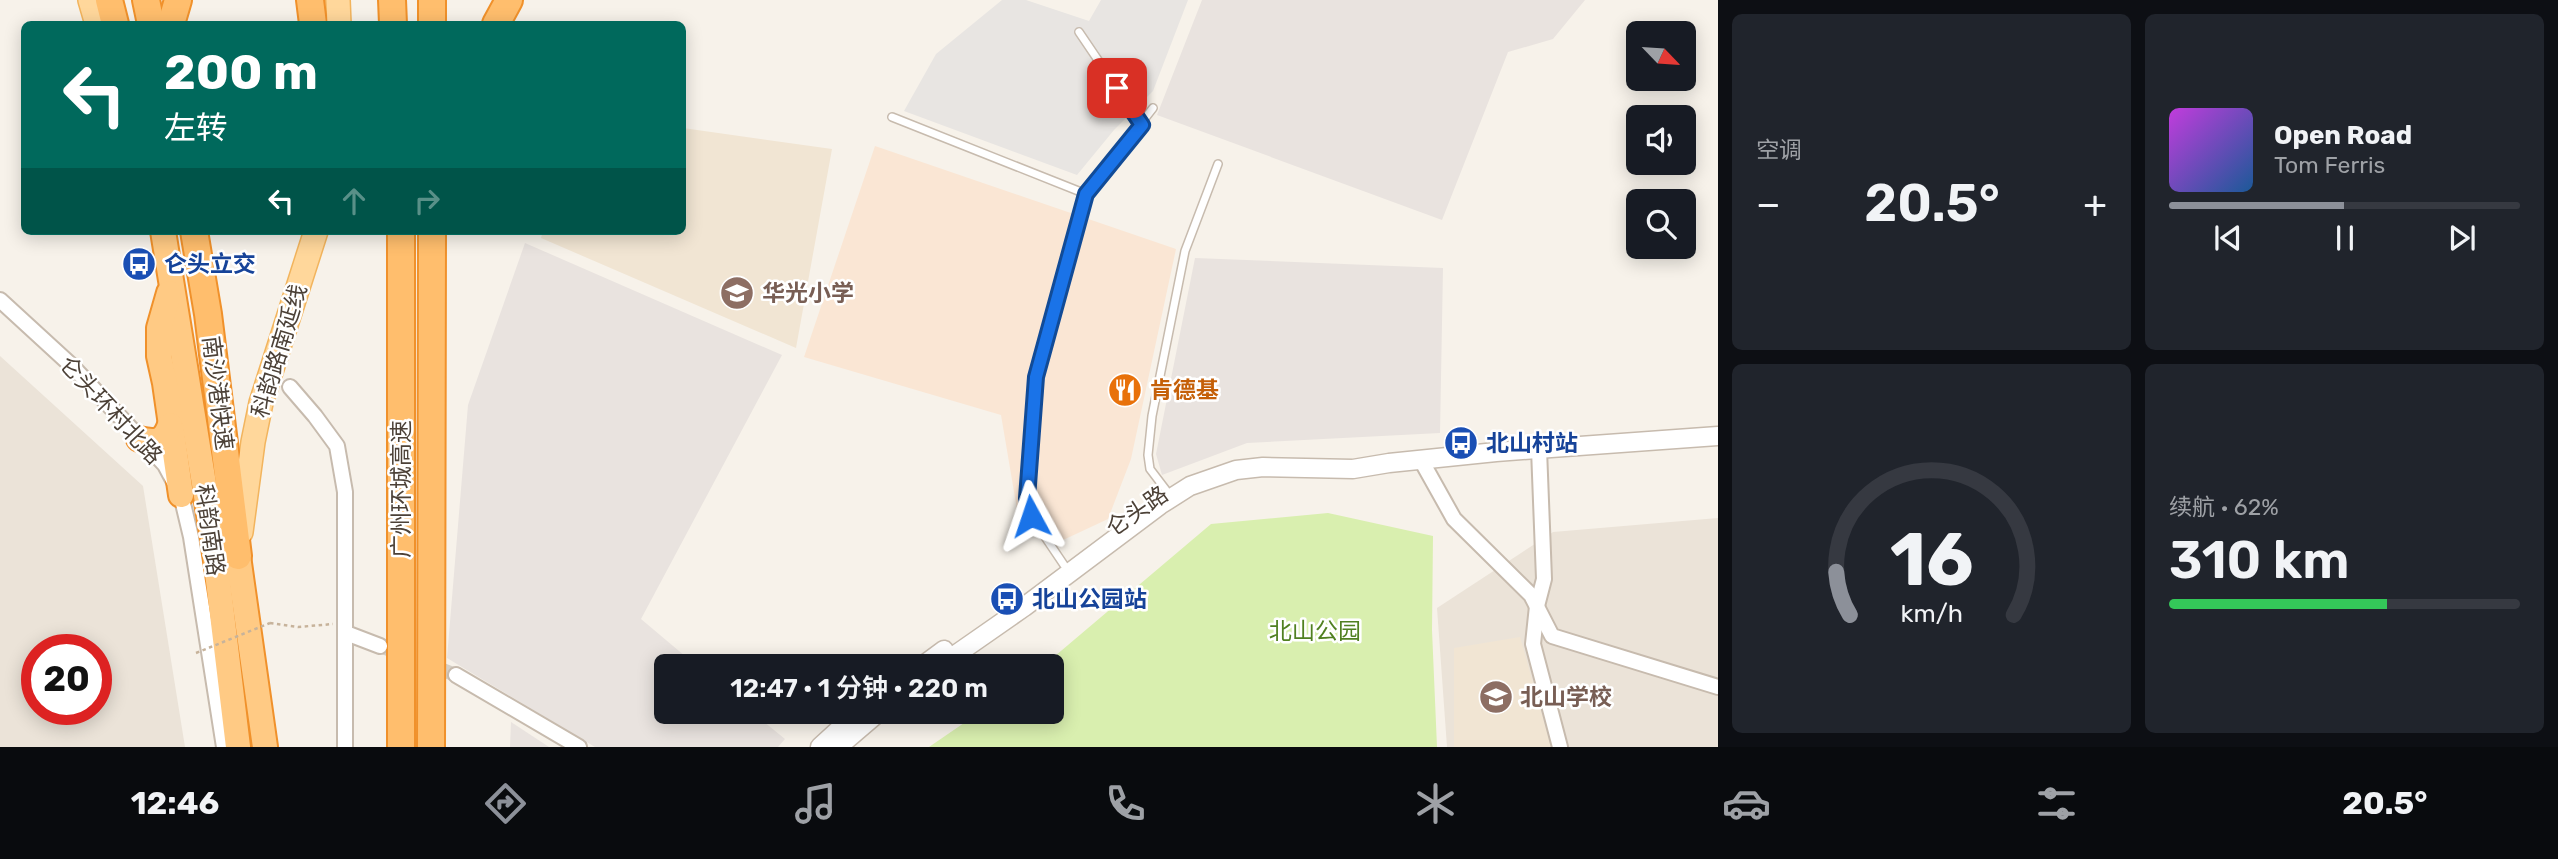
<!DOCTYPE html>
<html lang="zh">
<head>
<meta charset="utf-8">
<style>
	body { margin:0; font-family:Rubik,"Noto Sans SC",sans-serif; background:#20242c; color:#f1f3f6; height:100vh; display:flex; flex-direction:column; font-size:26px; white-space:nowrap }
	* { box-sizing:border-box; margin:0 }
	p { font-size:23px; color:#9ea1a6 }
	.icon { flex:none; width:38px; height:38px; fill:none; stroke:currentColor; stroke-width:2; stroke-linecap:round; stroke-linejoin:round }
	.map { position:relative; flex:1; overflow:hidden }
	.drawer { display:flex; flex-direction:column; gap:14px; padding:14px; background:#0d0f14; width:840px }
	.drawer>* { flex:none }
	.top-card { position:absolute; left:21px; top:21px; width:665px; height:214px; border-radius:10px; box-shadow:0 4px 18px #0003; background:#00695c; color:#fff; overflow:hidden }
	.needle { width:46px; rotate:115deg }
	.controls { position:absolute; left:1626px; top:21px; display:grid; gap:14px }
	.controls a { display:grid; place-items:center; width:70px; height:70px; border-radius:10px; background:#171b24; box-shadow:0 4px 18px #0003; font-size:35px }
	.speed { position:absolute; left:21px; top:634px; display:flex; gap:14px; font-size:35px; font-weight:700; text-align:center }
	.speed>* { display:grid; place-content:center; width:91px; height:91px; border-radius:50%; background:#171b24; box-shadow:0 4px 18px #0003; line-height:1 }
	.speed .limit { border:10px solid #d22; background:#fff; color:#111 }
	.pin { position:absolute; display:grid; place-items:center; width:60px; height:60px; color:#fff; margin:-30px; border-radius:14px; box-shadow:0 4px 10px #0006 }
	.me { position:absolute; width:77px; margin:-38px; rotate:355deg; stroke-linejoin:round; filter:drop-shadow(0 0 5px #0008) }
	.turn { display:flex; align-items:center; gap:24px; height:147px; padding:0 28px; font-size:32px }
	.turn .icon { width:91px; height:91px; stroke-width:2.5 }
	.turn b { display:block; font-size:49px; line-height:60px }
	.lanes { display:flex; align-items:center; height:66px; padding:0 28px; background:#0003; justify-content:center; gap:35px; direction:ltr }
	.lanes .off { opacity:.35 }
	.big { font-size:52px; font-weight:600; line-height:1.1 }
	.drawer .widget { flex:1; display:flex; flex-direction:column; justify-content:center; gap:10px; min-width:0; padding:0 24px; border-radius:10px; background:#20242c }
	.drawer .dial { align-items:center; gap:0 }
	.dial svg { height:182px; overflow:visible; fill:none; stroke:#363941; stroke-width:7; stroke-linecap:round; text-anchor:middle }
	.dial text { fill:#f1f3f6; stroke:none }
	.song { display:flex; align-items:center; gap:21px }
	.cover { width:84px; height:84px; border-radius:10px; background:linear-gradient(135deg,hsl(290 70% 55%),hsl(210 70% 35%)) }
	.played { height:7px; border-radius:4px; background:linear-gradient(90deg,#8c9099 50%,#363941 50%) }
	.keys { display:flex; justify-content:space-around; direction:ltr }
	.heat { display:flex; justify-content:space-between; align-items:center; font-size:38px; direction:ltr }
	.charge { height:10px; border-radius:5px; background:linear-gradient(90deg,#34c759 62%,#363941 0) }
	.drawer .tiles { flex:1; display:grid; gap:14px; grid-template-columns:repeat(2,1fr) }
	.trip { position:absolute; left:654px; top:654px; width:410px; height:70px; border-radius:10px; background:#171b24; box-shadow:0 4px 18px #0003; font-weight:600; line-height:70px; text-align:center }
	.menu { display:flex; height:112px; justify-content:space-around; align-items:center; background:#090b0e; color:#9ea1a6 }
	.menu .icon { width:49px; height:49px }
	.menu .active { color:#8c9099 }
	.menu b { font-size:32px; color:#f1f3f6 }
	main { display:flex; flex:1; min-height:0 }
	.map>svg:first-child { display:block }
	.residential { fill:#ebe3d8; fill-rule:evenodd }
	.commercial { fill:#fae6d4 }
	.industrial { fill:#e9e3df }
	.education { fill:#f1e5d3 }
	.green { fill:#d9efaf }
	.parking { fill:#e8e5e2 }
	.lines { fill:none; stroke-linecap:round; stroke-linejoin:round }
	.minor-tunnel { stroke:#d5cfc6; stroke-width:14; stroke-dasharray:14 7; stroke-linecap:butt }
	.service-casing { stroke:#c7bbae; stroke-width:10 }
	.minor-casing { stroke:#c7bbae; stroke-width:18 }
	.tertiary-casing { stroke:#c7bbae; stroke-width:21 }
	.primary-casing { stroke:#f2b45d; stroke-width:26 }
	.trunk-casing { stroke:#f0912b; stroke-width:28 }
	.motorway-casing { stroke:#f0912b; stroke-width:30 }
	.path { stroke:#c7b39b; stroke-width:2.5; stroke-dasharray:3.5 3.5; stroke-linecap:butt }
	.service { stroke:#fff; stroke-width:7 }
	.minor { stroke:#fff; stroke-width:14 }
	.tertiary { stroke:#fff; stroke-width:18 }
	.primary { stroke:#ffd79b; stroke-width:23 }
	.trunk { stroke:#ffca84; stroke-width:24 }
	.motorway { stroke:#ffbe6d; stroke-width:26 }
	.path-bridge { stroke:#c7b39b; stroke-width:2.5; stroke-dasharray:3.5 3.5; stroke-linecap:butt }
	.route-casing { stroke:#114b97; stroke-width:18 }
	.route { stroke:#1a73e8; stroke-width:12 }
	.labels { text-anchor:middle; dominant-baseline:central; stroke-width:5; stroke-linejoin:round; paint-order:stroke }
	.transit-label { font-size:23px; font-weight:bold; fill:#164399; stroke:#fff; text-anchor:start }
	.education-label { font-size:23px; font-weight:bold; fill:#785e54; stroke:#fff; text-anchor:start }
	.street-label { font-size:23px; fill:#4c4137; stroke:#fff }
	.food-label { font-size:23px; font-weight:bold; fill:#c56008; stroke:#fff; text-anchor:start }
	.park-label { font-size:23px; fill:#508021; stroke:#fff }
</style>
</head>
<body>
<main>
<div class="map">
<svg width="1718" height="747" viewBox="0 0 1718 747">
	<rect width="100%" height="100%" fill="#f7f2ea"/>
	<g class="residential">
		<path d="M0,356L143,486L185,747H0ZM37,649H96V709H37Z"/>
		<path d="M1718,518V747H1447L1437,608L1553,532Z"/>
	</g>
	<path class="commercial" d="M875,146L1176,249L1131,459L1108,519L1061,541L1020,527L1001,415L804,357Z"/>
	<g class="industrial">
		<path d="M1202,0H1585L1553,39L1508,52L1442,220L1157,115Z"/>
		<path d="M525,243L782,355L641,619L698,667H667V712H752L785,739L778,747H595L447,658L468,405Z"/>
		<path d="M1195,258L1443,268L1440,433L1247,443L1162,475L1156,454Z"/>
		<path d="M511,722L549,747H510Z"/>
	</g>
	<g class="education">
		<path d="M683,128L832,149L796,348L541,238L543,231H682Z"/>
		<path d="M1520,637L1551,747H1454V648Z"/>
	</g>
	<path class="green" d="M1328,513L1433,536L1432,630L1437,747H929L980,712H1052V667H1042L1211,524Z"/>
	<path class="parking" d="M1002,0H1026L1089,21L1101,0H1188L1153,91L1114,130L1077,175L904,111L936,54Z"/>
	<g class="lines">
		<path class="minor-tunnel" d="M380,646L456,675"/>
		<g class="service-casing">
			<g id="service">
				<path d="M1079,32L1142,125"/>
				<path d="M892,117L1086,194"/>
				<path d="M1166,490L1150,469L1148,455L1152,416L1185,251L1218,164"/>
				<path d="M1064,565L1031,516L1027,498L1036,377L1086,194L1153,108"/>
			</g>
		</g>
		<g class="minor-casing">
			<g id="minor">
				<path d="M0,300L72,366L152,451L165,465L181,495L191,537L224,747"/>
				<path d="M290,387L315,416L337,446L345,492V747"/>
				<path d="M1539,449L1544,579L1537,606L1533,644L1560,747"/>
				<path d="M1421,460L1454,519L1531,595L1552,636L1718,687"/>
				<path d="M346,633L380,646"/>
				<path d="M456,675L579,747"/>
			</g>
		</g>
		<g class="tertiary-casing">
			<g id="tertiary">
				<path d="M921,667L944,650"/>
				<path d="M938,667L1024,607L1160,505L1190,486L1236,470L1263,467L1353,469L1389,463L1496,452L1718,436"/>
				<path d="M820,747L844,725"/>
				<path d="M838,747L879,712"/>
			</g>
		</g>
		<g class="primary-casing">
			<g id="primary">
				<path d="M90,0L97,24"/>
				<path d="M338,0L339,24"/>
				<path d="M241,532L253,442L261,403L316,231"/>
			</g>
		</g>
		<g class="trunk-casing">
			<g id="trunk">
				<path d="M163,231L213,539L238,747"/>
				<path d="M169,293L159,328V356L165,383L181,495"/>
				<path d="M139,439C156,443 164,442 170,425"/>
				<path d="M238,556L265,747"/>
			</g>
		</g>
		<g class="motorway-casing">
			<g id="motorway">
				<path d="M109,0L115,24"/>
				<path d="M146,0L151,24"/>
				<path d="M310,0L313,24"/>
				<path d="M392,0L393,24"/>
				<path d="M171,24L178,0"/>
				<path d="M432,24V0"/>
				<path d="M496,24L509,0"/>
				<path d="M194,231L208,314L238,556"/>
				<path d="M401,747V231"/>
				<path d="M431,747L432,231"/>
			</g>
		</g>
		<path class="path" d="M270,623L298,627L333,624"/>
		<use href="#service" class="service"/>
		<use href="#minor" class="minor"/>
		<use href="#tertiary" class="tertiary"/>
		<use href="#primary" class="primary"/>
		<use href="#trunk" class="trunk"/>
		<use href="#motorway" class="motorway"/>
		<path class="path-bridge" d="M196,653L270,623"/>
	</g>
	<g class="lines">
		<g class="route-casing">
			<path id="route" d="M1031,516L1027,498L1036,377L1086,194L1142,125L1117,88"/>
		</g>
		<use href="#route" class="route"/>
	</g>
	<defs>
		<g id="bus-disc" transform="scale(1.75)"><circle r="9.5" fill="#1a4fb4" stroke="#fff"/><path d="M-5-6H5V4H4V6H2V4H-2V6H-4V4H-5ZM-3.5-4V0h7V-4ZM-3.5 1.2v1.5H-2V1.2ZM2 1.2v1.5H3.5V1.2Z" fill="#fff"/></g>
		<g id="school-disc" transform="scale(1.75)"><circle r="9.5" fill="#8d6e63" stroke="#fff"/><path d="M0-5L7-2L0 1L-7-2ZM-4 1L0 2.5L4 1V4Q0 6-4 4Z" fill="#fff"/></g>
		<g id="restaurant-disc" transform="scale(1.75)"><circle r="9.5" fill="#e8710a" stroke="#fff"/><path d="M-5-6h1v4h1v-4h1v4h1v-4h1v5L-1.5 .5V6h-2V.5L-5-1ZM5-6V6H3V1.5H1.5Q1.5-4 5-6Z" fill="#fff"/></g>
	</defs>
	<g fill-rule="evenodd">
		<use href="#bus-disc" x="139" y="264"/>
		<use href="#school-disc" x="737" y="293"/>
		<use href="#restaurant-disc" x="1125" y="390"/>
		<use href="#bus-disc" x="1461" y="443"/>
		<use href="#bus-disc" x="1007" y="599"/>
		<use href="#school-disc" x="1496" y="697"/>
	</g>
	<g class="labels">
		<g class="transit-label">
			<text x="164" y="264">仑头立交</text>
			<text x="1486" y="443">北山村站</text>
			<text x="1032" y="599">北山公园站</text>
		</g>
		<g class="education-label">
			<text x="762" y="293">华光小学</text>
			<text x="1520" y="697">北山学校</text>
		</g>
		<g class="street-label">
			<text transform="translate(279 351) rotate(-73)">科韵路南延线</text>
			<text transform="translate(218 393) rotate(83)">南沙港快速</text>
			<text transform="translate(111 410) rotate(47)">仑头环村北路</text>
			<text transform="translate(401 489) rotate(-90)">广州环城高速</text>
			<text transform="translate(1137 511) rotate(-35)">仑头路</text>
			<text transform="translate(210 530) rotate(82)">科韵南路</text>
		</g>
		<g class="food-label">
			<text x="1150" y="390">肯德基</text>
		</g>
		<g class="park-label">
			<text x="1315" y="631">北山公园</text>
		</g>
	</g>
</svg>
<div class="controls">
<a><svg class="needle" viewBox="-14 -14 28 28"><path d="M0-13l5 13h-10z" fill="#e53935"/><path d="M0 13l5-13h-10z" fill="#9ea1a6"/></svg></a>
<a><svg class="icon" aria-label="sound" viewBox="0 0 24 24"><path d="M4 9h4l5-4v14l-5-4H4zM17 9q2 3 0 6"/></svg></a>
<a><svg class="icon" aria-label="search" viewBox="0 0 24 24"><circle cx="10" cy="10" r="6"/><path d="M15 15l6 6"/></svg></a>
</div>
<div class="speed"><div class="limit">20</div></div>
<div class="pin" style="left:1117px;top:88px;background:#d93025"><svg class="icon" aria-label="arrive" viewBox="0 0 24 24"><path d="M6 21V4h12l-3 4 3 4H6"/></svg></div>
<svg class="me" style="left:1031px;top:516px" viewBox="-20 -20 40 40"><path d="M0-17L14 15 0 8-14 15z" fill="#1a73e8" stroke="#fff" stroke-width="4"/></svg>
<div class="trip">12:47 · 1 分钟 · 220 m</div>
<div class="top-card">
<div class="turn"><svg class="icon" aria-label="left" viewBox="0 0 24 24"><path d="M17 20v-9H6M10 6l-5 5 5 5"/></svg><div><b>200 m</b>左转</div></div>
<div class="lanes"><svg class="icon" aria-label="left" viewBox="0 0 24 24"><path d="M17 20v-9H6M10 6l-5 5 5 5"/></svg><svg class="icon off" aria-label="ahead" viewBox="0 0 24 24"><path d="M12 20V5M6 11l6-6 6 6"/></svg><svg class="icon off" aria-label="right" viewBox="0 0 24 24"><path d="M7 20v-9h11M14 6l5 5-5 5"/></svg></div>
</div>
</div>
<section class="drawer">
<div class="tiles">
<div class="widget"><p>空调</p>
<div class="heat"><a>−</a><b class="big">20.5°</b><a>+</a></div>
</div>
<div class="widget">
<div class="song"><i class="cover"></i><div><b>Open Road</b><p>Tom Ferris</p></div></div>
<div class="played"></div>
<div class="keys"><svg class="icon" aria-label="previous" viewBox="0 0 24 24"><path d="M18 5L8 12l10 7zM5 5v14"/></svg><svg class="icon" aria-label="pause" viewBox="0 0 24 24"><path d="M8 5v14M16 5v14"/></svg><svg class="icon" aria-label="next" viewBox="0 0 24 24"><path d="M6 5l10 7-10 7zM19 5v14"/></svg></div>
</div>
<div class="widget dial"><svg viewBox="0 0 100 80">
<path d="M14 69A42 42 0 1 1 86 69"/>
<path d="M14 69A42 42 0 0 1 8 50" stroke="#8c9099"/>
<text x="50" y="56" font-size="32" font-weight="700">16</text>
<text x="50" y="72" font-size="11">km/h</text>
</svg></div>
<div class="widget"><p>续航 · 62%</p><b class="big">310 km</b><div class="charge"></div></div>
</div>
</section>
</main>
<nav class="menu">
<b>12:46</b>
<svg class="icon active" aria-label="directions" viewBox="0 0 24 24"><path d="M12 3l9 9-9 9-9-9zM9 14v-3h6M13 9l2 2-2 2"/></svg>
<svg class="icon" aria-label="music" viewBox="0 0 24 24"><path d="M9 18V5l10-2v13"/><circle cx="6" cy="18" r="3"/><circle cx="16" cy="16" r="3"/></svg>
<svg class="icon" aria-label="phone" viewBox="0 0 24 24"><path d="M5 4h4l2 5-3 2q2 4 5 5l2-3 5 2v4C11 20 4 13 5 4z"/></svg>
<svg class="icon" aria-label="climate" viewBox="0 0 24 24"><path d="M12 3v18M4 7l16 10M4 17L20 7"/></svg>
<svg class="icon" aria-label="car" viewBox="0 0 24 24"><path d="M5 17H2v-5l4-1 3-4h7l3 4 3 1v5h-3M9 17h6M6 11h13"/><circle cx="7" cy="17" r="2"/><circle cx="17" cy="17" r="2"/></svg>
<svg class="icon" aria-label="filters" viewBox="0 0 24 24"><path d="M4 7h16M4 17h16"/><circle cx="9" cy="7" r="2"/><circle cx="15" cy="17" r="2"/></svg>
<b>20.5°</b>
</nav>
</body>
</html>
